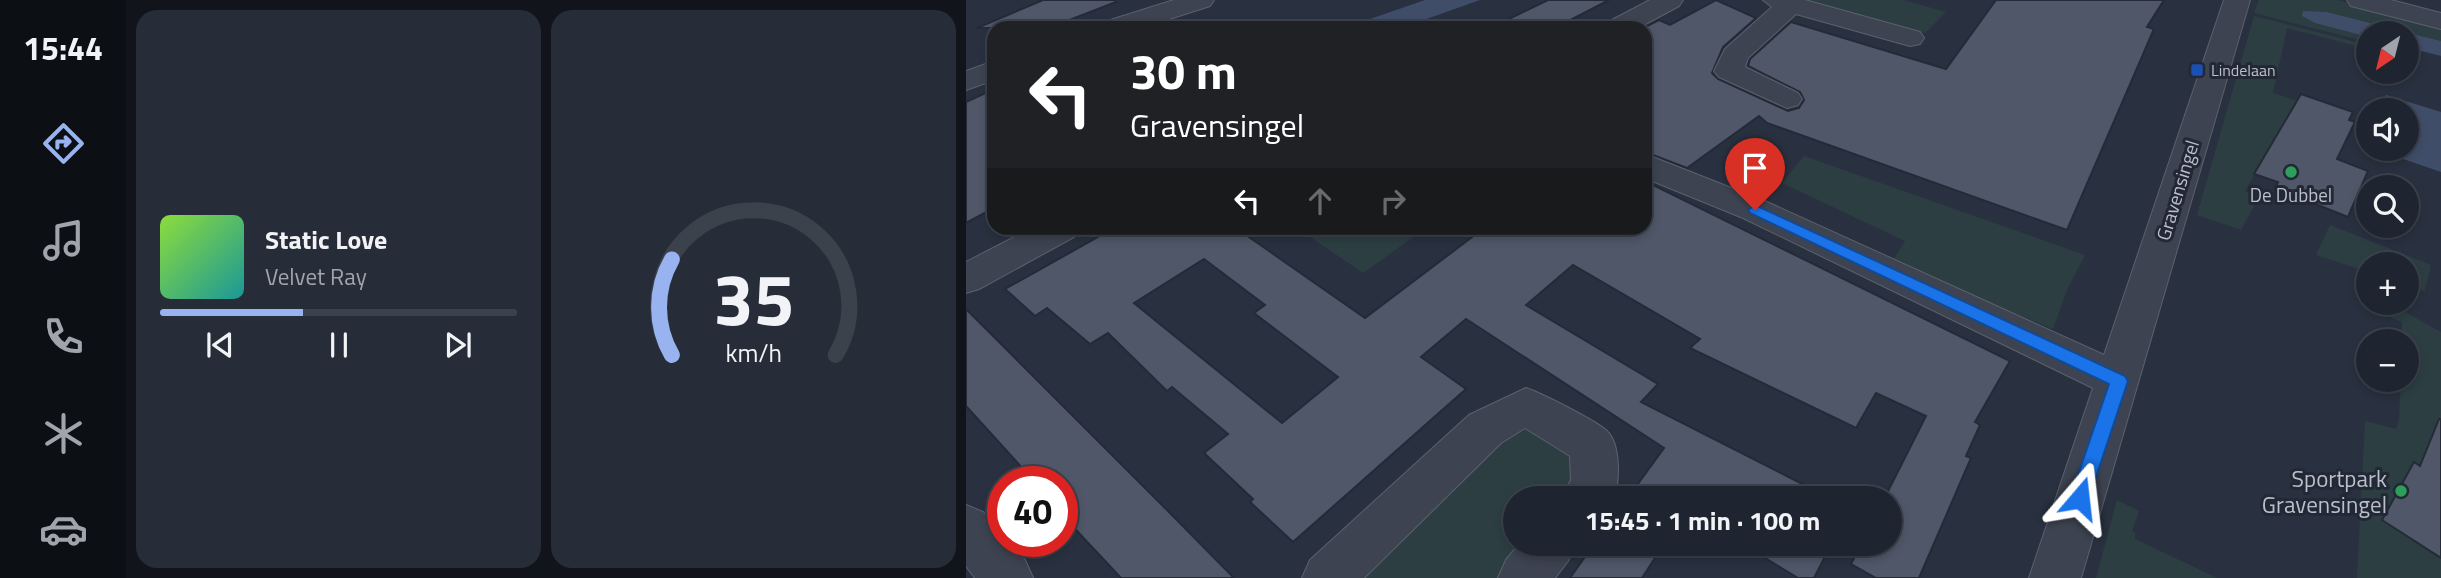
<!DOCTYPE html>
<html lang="en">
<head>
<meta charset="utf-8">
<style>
	body { margin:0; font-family:"Titillium Web",sans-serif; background:#272d38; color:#f1f3f6; height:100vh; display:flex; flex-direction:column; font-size:26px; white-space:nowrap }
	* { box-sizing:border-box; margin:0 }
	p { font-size:23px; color:#a1a5ab }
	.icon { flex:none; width:38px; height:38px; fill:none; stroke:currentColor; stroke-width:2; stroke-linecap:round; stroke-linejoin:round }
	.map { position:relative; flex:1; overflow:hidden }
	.panel { display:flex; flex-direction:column; gap:10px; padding:10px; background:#11141a; width:840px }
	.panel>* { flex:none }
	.hud { position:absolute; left:21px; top:21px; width:665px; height:214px; border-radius:21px; box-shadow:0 4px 10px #0003,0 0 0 2px #3c424c; background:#202124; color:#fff; overflow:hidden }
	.needle { width:46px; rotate:215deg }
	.tools { position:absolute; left:1390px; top:21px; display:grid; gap:14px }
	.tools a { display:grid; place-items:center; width:63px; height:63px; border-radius:50%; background:#1f2530; box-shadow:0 4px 10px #0003,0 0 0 2px #3c424c; font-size:35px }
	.speed { position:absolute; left:21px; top:466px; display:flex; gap:14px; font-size:35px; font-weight:700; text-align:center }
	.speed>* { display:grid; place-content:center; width:91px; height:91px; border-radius:50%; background:#1f2530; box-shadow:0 4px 10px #0003,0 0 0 2px #3c424c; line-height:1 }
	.speed .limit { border:10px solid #d22; background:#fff; color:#111 }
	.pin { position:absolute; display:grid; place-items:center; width:60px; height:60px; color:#fff; margin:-72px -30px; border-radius:50% 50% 50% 0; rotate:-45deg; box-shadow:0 0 7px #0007 }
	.pin .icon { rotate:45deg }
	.me { position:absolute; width:77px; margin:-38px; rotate:17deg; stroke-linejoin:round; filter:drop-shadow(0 0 5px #0008) }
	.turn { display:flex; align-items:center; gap:24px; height:147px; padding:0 28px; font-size:32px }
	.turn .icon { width:91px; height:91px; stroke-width:2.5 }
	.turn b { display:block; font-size:49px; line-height:60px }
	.lanes { display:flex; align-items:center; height:66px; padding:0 28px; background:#0003; justify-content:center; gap:35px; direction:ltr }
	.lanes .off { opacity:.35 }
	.panel .card { flex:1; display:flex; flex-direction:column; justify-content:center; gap:10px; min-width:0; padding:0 24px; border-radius:21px; background:#272d38 }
	.panel .dial { align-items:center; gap:0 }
	.dial svg { height:182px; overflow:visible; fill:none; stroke:#3c424c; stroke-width:7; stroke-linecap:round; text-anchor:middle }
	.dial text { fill:#f1f3f6; stroke:none }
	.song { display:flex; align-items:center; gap:21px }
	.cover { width:84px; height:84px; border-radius:10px; background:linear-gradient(135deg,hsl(90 70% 55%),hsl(180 70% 35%)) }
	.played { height:7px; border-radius:4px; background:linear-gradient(90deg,#99b3f0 40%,#3c424c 40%) }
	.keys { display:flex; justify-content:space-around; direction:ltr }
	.panel .tiles { flex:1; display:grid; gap:10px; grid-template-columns:repeat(2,1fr) }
	.trip { position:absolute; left:537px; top:486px; width:399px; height:70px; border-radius:35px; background:#1f2530; box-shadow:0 4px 10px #0003,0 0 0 2px #3c424c; font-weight:700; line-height:70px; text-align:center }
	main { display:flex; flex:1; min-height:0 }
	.menu { display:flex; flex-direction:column; width:126px; justify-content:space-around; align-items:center; background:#0c0f13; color:#a1a5ab }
	.menu .icon { width:49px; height:49px }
	.menu .selected { color:#99b3f0 }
	.menu b { font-size:32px; color:#f1f3f6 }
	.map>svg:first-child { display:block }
	.green { fill:#2c3e42 }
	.water { fill:#404d68 }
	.building { fill:#4f5769; stroke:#242a37; stroke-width:2; fill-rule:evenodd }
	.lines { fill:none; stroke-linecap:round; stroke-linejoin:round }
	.minor-casing { stroke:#5b616d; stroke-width:2 }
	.minor { fill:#3d4350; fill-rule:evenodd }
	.route { fill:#1a73e8; stroke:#114b97; stroke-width:2 }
	.transit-dot { fill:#1a4fb4; stroke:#222835; stroke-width:2.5 }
	.leisure-dot { fill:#2e9e5b; stroke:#222835; stroke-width:2.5 }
	.labels { text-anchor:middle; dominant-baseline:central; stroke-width:6; stroke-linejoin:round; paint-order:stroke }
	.far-poi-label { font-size:16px; fill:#babfca; stroke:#222835; text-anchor:start }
	.street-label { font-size:19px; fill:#babfca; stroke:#222835 }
	.poi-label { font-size:19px; fill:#babfca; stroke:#222835 }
	.near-poi-label { font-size:23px; fill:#babfca; stroke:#222835; text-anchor:end }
</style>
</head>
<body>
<main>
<nav class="menu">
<b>15:44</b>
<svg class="icon selected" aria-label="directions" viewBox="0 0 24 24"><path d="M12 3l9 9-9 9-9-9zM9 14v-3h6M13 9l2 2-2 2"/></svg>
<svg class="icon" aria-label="music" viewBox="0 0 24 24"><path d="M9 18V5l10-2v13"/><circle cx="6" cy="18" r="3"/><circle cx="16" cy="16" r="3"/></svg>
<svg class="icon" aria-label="phone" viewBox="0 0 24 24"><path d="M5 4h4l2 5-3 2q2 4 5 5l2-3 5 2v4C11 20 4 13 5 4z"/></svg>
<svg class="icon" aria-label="climate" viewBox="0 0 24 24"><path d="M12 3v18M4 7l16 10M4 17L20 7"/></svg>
<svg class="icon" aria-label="car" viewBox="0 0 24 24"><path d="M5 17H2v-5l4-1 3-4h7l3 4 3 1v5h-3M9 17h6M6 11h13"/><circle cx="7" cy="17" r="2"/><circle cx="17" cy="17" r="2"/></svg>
</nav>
<section class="panel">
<div class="tiles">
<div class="card">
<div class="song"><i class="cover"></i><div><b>Static Love</b><p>Velvet Ray</p></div></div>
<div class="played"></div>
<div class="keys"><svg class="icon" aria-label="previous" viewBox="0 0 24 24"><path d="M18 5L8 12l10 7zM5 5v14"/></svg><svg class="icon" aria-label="pause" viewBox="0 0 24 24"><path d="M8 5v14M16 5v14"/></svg><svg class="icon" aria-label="next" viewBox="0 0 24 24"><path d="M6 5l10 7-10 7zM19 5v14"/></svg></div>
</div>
<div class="card dial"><svg viewBox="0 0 100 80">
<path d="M14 69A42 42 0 1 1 86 69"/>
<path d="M14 69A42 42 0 0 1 14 27" stroke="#99b3f0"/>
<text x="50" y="56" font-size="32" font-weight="700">35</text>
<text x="50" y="72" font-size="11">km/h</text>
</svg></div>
</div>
</section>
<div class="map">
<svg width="1475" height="578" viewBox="0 0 1475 578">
	<rect width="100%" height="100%" fill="#293140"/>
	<g class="green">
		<path d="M834,0H937L980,12L959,33Z"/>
		<path d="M1293,0H1371L1475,26V41L1361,12L1349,23L1402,37V42L1288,13Z"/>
		<path d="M1288,16L1402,45V49L1321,28L1307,93L1331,101L1279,191L1293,197L1275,230L1231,215Z"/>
		<path d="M838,156L1119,255L1101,290L1087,329L926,262L939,241L816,183Z"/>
		<path d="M1364,225L1465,265L1459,291L1440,285V264H1402V272L1350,255Z"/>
		<path d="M331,228H460L397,273Z"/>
		<path d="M1406,303L1437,311L1475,332V578H1391L1399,421L1430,429L1433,419L1435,380H1440V341H1436V322L1407,310Z"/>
		<path d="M558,422L593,444L610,463L601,499H550V544H565L538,578H381Z"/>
		<path d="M1151,500L1173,511L1166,531L1169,533V539L1251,578H1130Z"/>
	</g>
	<g class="water">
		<path d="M459,0H514L435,28H378Z"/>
		<path d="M1337,11L1361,12L1475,41V56L1440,47V33H1402V37L1349,23L1336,16Z"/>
		<path d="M1420,95L1475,112V172L1408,149H1440V110H1413Z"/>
	</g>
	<g class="building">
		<path d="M77,0H149L150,2L83,28H11Z"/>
		<path d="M582,0H643L589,28H524Z"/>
		<path d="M750,0L790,18L757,47L746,73L752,79L822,111L833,108L838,100L834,92L782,66L784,59L825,22L980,69L1030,0H1198L1181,27L1188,29L1101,230L801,123L793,116L721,168L679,152V27L693,20L704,25Z"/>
		<path d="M28,89V208L0,223V102Z"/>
		<path d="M1335,94L1387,112L1383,120L1389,122L1371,159L1402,171L1382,217L1309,188L1312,182L1288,174Z"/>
		<path d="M679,181L1044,361L1009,422L1014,425L1000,456L1005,458L953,578H910L885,564L895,544H924V499H918L960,416L910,393L890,428L724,348L734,339L607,265L560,305L692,384L675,402L854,493L851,499H661L698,448L500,319L455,357L500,389L327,542L284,502L287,499L238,453L262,434L206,387L201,391L142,333L124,344L81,308L69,316L39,289L148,228H270L399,318L518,228H679ZM238,259L299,305L288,313L372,377L316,423L168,303Z"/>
		<path d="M0,309L200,509L268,578H155L96,515V481H68L0,406Z"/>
		<path d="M1473,419H1475V558L1416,520L1448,462L1454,466Z"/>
		<path d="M628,544H698L676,578H604Z"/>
		<path d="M776,544H855L863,549L848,578H832Z"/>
	</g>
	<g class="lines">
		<g class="minor-casing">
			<g id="minor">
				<path d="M208,0H248L244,6L175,28H134L138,22Z"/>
				<path d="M684,0H717L713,6L672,28H638L642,22Z"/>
				<path d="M797,0H839L954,32L958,38L954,44L944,46L830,14L782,58L779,67L832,93L836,99L832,105L821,108L753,77L748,71L759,49L806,7Z"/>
				<path d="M1258,0H1284L1115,578H1063L1127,388L777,218L679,178V154L801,202L1138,355Z"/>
				<path d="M1381,0H1425L1475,13V29L1385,6Z"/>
				<path d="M28,61V80L0,90V71Z"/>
				<path d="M66,228H113L108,237L13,289L0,293V262Z"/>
				<path d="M560,388C577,394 629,420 641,431C655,445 654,483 647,499H595L605,480L604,456L559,428L535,443L398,578H336L344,560L503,415Z"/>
				<path d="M0,505L17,512L37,534V541H42L59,560L67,578H9L0,566Z"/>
				<path d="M553,544H609L602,561L589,578H532L540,560Z"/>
			</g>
		</g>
		<use href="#minor" class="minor"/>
	</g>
	<path class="route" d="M789,205L1159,376L1162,381L1121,504L1114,507L1107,504L1104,498L1143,384L784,213L782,210Z"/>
	<rect class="transit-dot" x="1224" y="63" width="14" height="14" rx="3.5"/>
	<g class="leisure-dot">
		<circle cx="1325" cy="172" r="7"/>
		<circle cx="1435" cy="491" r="7"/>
	</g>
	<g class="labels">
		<g class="far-poi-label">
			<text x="1245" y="70">Lindelaan</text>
		</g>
		<g class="street-label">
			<text transform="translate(1211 190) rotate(-73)">Gravensingel</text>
		</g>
		<g class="poi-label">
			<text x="1325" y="194">De Dubbel</text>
		</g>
		<g class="near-poi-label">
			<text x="1421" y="478">Sportpark<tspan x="1421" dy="26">Gravensingel</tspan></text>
		</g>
	</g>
</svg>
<div class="tools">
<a><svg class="needle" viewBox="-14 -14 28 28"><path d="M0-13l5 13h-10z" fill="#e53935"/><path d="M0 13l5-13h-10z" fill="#a1a5ab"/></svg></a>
<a><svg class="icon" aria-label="sound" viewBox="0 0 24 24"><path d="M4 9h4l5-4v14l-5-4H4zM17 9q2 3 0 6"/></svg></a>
<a><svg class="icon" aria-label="search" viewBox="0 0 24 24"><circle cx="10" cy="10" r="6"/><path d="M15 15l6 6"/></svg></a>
<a>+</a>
<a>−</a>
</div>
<div class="speed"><div class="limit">40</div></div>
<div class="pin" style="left:789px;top:210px;background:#d93025"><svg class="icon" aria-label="arrive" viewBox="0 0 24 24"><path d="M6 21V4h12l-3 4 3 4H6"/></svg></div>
<svg class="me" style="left:1114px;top:498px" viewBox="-20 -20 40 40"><path d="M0-17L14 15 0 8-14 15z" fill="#1a73e8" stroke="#fff" stroke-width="4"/></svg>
<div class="trip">15:45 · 1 min · 100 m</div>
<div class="hud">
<div class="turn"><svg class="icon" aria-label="left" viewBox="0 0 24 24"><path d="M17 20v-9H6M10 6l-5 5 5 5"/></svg><div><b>30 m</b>Gravensingel</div></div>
<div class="lanes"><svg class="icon" aria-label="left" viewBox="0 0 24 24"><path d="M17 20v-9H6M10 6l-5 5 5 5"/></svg><svg class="icon off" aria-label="ahead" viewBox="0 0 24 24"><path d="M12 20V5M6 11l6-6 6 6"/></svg><svg class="icon off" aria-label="right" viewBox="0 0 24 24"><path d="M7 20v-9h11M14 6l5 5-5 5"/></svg></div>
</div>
</div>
</main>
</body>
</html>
